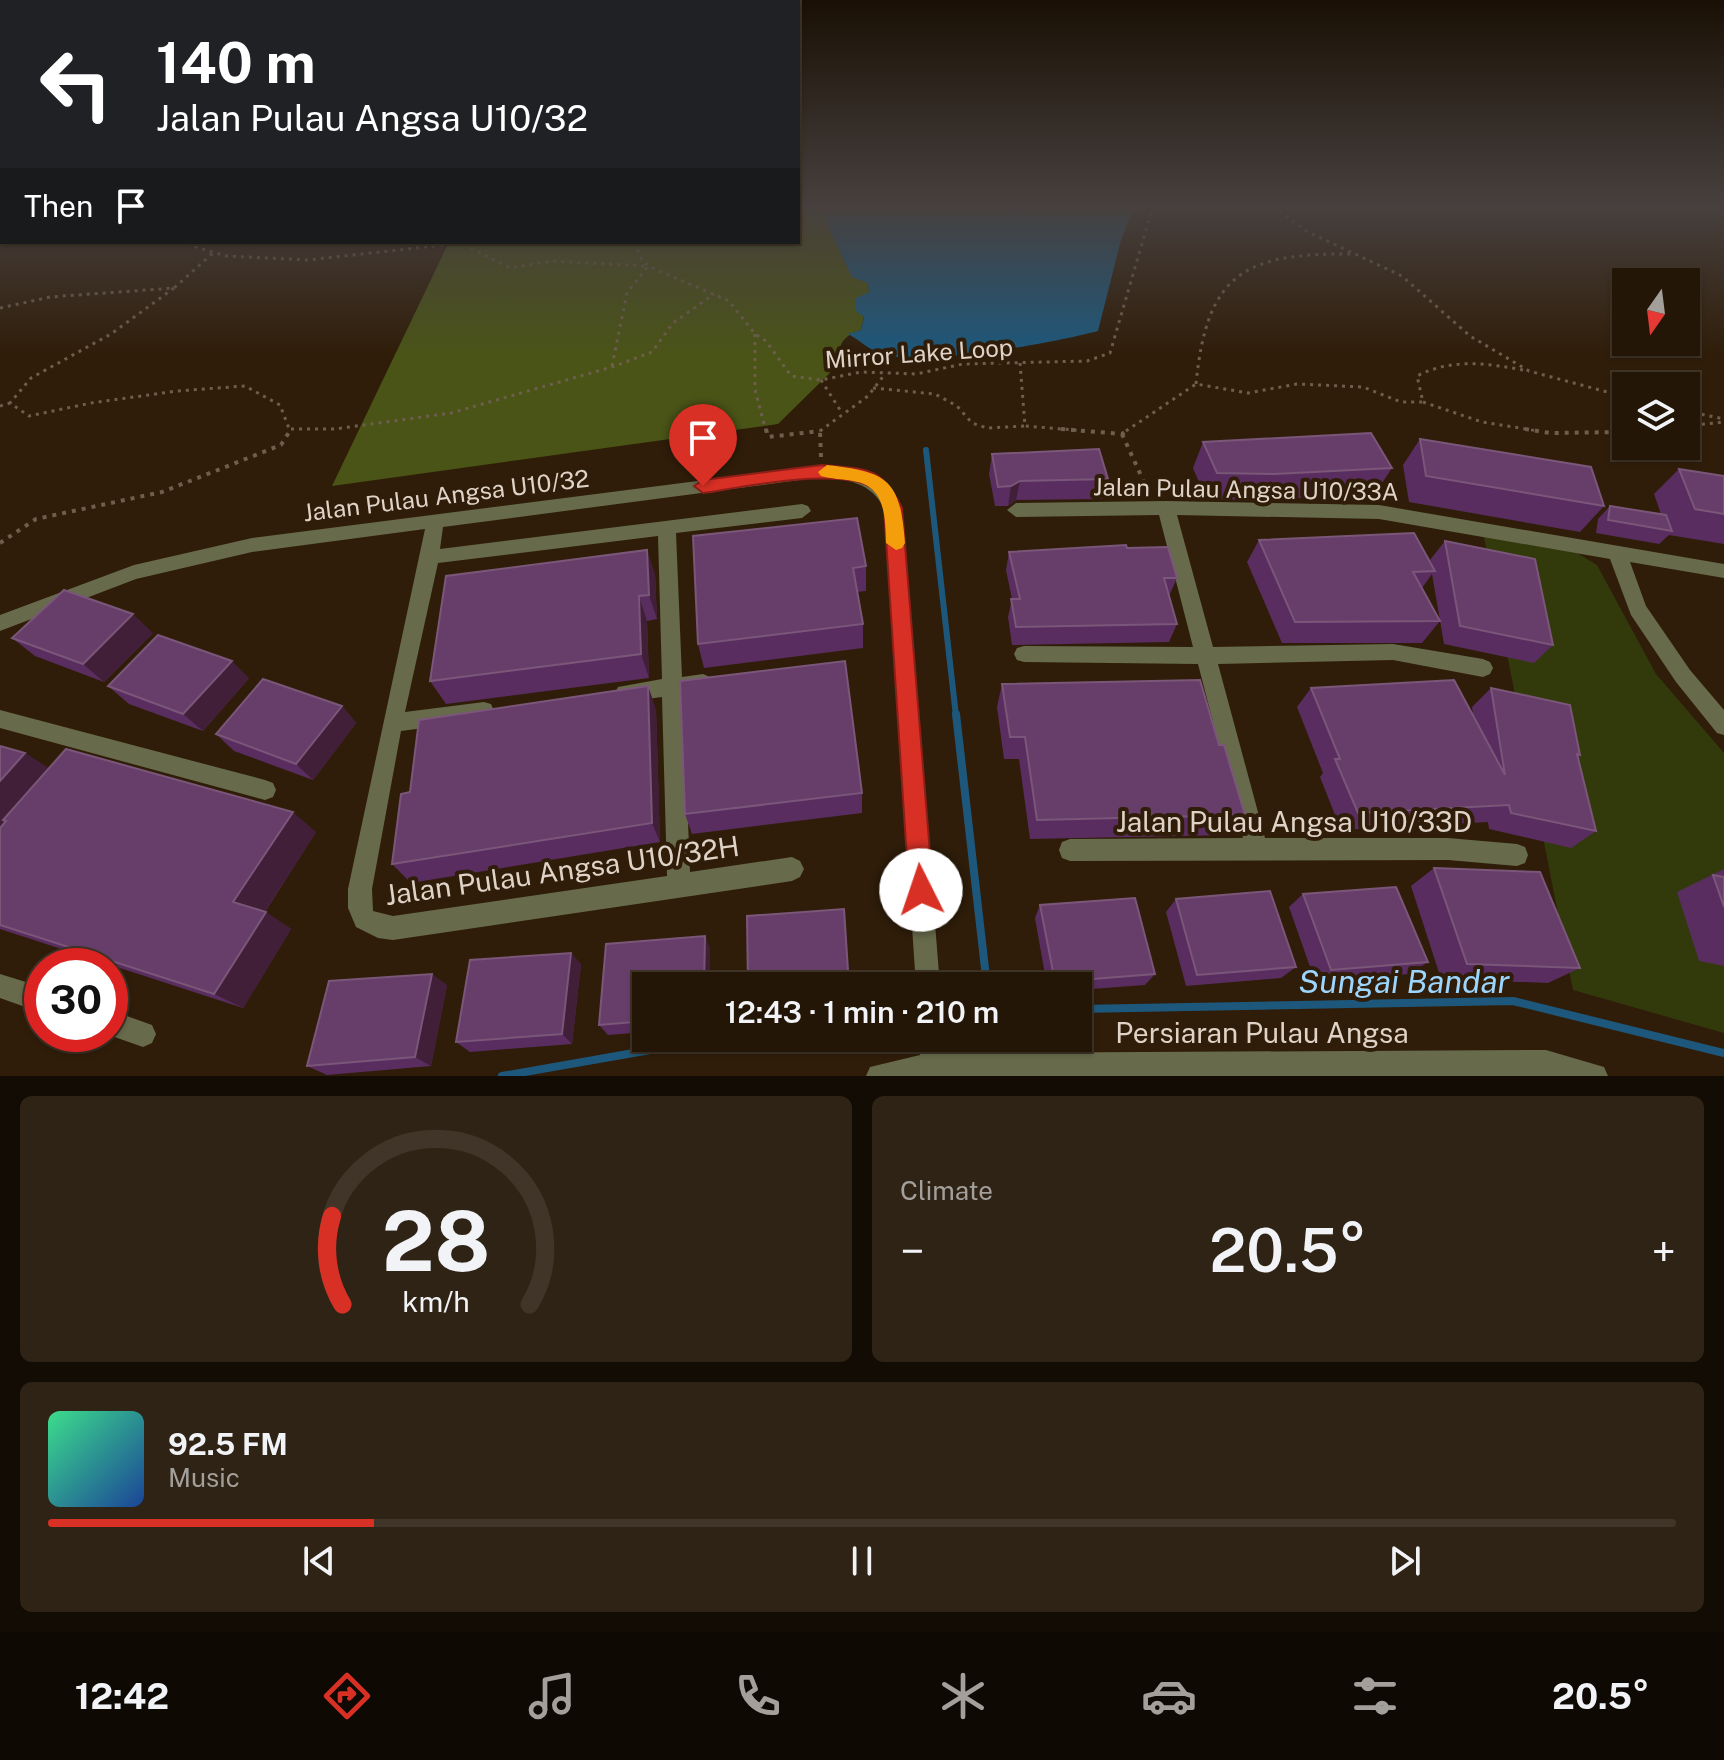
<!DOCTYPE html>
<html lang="en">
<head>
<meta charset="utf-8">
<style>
	body { margin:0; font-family:"Public Sans",sans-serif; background:#2f2315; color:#f1f3f6; height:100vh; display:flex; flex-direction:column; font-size:30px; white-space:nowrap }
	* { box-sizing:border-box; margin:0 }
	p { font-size:26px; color:#a39f9b }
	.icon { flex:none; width:44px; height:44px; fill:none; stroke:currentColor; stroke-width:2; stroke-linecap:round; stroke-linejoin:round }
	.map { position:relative; height:1076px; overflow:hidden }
	.sheet { display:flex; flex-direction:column; gap:20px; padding:20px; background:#130c04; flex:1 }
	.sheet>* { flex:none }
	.banner { position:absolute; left:0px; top:0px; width:800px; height:244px; box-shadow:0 2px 6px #0004,0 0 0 2px #403528; background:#202124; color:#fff; overflow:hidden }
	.needle { width:52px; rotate:194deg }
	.controls { position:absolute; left:1612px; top:268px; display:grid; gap:16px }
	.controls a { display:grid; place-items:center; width:88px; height:88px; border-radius:0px; background:#231607; box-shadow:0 2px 6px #0004,0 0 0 2px #403528; font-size:40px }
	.speed { position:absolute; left:24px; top:948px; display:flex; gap:16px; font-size:40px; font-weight:700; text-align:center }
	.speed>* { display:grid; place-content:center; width:104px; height:104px; border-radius:50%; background:#231607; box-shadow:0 2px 6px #0004,0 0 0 2px #403528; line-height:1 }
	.speed .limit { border:12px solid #d22; background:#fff; color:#111 }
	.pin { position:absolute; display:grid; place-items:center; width:68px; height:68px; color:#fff; margin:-82px -34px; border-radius:50% 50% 50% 0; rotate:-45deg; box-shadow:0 0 8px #0007 }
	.pin .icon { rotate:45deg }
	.me { position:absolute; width:88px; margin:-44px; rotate:356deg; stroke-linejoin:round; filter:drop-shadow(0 0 6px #0008) }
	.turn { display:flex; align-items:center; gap:28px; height:168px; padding:0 24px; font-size:36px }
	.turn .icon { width:104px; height:104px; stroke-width:2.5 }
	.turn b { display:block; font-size:56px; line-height:68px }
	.then { display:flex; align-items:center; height:76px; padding:0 24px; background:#0003; gap:16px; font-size:30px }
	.big { font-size:60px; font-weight:600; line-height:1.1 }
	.sheet .tile { flex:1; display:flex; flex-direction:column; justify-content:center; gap:12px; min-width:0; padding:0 28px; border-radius:12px; background:#2f2315 }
	.sheet .dial { align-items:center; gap:0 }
	.dial svg { height:208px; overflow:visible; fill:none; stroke:#403528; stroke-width:7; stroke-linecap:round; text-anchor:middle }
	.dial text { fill:#f1f3f6; stroke:none }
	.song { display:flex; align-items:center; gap:24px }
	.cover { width:96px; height:96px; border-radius:12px; background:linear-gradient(135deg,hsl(150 70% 55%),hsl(220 70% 35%)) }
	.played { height:8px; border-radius:4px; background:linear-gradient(90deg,#d93025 20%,#403528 20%) }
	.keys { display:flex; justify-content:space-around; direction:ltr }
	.heat { display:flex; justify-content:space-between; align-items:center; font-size:44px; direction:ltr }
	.sheet .tiles { flex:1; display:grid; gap:20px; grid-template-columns:1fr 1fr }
	.tile:last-child { grid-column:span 2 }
	.trip { position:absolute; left:632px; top:972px; width:460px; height:80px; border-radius:0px; background:#231607; box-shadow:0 2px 6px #0004,0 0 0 2px #403528; font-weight:600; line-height:80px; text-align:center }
	.dock { display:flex; height:128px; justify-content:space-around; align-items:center; background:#0e0903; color:#a39f9b }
	.dock .icon { width:56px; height:56px }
	.dock .on { color:#d93025 }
	.dock b { font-size:36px; color:#f1f3f6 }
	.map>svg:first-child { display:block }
	.green { fill:#323a0c }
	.forest { fill:#4a5417 }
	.water { fill:#1d587c }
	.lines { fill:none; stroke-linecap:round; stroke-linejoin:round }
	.stream-far1 { stroke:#1d587c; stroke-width:6 }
	.stream { stroke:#1d587c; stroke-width:8 }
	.path-far1 { stroke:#6e5e4d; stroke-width:3; stroke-dasharray:3 5; stroke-linecap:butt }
	.path { stroke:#6e5e4d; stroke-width:4; stroke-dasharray:4 6; stroke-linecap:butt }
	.minor { fill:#676b4b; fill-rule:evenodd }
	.wall { fill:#592d5f }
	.shaded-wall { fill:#421f38 }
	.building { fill:#673e6a; stroke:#7a5679; stroke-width:2 }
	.route { fill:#d93025; stroke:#8d1f18; stroke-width:2 }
	.slow { fill:#f59e0b }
	.labels { text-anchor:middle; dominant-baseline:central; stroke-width:8; stroke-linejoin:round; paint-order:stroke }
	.street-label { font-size:24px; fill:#dfd3c7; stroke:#2f1d09 }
	.near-street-label { font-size:28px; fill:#dfd3c7; stroke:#2f1d09 }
	.near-water-label { font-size:32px; font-style:italic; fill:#9cd5fd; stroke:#2f1d09 }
</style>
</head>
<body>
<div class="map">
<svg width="1724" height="1076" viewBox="0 0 1724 1076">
	<rect width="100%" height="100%" fill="#2f1d09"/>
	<path class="green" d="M1484,537L1577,553L1597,565L1656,674L1724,753V1033L1573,990Z"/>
	<path class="forest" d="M798,206H831L825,219L852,277L868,282L869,292L861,330C843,335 837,346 838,365L778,424L332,486L449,242H798Z"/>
	<path class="water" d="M831,206H1135L1121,240L1098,331C1053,343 922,367 880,354C870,350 858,339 848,334L861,330L864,317L855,310L856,298L869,292L868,283L852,277L824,218Z"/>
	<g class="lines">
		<path class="stream-far1" d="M926,450L956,716"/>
		<g class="stream">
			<path d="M956,714L987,986"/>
			<path d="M1078,1009L1513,1001L1724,1053"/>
			<path d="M502,1076L719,1038"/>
		</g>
		<g class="path-far1">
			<path d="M1273,206L1306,231L1402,276L1470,336L1529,371L1626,397"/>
			<path d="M179,242L226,256L308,260L461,243L510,268L551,261L646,266"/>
			<path d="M635,242L640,257L648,266L729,301L755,334L766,341L791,376L821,380L861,372L916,374L963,364L1087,361L1110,353L1153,206"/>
			<path d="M174,288L111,334L31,378L10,403L29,416L91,403L177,391L245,386L280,405L290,431"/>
			<path d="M0,308L50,297L174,288L214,252"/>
			<path d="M755,334V390L766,431"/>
			<path d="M1020,363L1025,426L1086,431"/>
			<path d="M612,366L627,293L648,266"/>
			<path d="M821,380L842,413"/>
			<path d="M1196,384C1207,272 1245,253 1353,254"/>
			<path d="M873,388L935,394L957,406L972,423L987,428L1025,426"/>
			<path d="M1423,402L1482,422L1538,431"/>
			<path d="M0,406L10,403"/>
			<path d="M1686,411L1724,419"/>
			<path d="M1686,426L1724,422"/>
			<path d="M291,429H335L451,413L612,367L652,352L673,323L714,294"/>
			<path d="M820,431L868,396L885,374"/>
			<path d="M1126,431L1196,384L1248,393L1297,384L1363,387L1401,402H1423L1417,376C1454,357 1490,364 1529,371"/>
		</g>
		<g class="path">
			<path d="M766,429L768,437L820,431"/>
			<path d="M1061,429L1122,434L1129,429"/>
			<path d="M1525,429L1550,433L1626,432"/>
			<path d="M1122,434L1149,493"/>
			<path d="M821,457L820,431L823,429"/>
			<path d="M0,543L36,519L162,492L281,445L291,429"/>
		</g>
		<g class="minor">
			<path d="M822,465C862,469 881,471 902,508L940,986H916L884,508C870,482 849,480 822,477L443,527L440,549L802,504L808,506L811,511L802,518L676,533L682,677L703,674L710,677L713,683L710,689L683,694L690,872L792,857L800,861L804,869L800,877L792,881L393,940L378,938L356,927L348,908V889L425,529L252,552L136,579L0,631V615L134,565L252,538ZM658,536L662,679L618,687L615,693L618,699L625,702L662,697L667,876L393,916L373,911L372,889L401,731L484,720L491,718L494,711L491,704L484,702L405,712L438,563Z"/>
			<path d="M1166,501L1379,505L1724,564V578L1630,562L1646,606L1690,670L1724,710V735L1717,733L1676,682L1631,615L1610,559L1379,519L1177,515L1213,647L1393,644L1483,659L1490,662L1493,668L1490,674L1483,677L1393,660L1218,664L1265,838H1448L1517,844L1525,847L1528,855L1525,863L1517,866L1448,860L1070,861L1062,858L1059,850L1062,842L1070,839L1243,838L1198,664L1024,662L1017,660L1014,654L1017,648L1024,646L1193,647L1159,515L1016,517L1007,510L1016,503Z"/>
			<path d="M0,710L265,780L273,783L276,790L273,797L265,800L0,728Z"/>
			<path d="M0,974L42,987V1013L0,998Z"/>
			<path d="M110,1010L152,1025L156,1034L152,1043L143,1047L106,1034H110Z"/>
			<path d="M919,1038H945L946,1053L1546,1050L1604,1067L1608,1076H866L870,1067L920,1055Z"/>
		</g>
	</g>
	<g class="wall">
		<path d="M1420,439L1604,506L1580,532L1409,502L1403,465Z"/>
		<path d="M1203,442L1392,468L1375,494L1261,500L1206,499L1193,468Z"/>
		<path d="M992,454L1108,479L1102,499L1016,500L1008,506H995L989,474Z"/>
		<path d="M1679,469L1724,476V544L1669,535L1659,544L1596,533L1598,519L1610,506L1661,514L1654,494Z"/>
		<path d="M693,536L866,566V591L857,592L863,624V648L704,668L698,644Z"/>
		<path d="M1259,540L1431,563L1430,560L1445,541L1553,645L1534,663L1444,644L1432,574L1422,588L1440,621L1422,643H1282L1247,562Z"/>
		<path d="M1127,548L1177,578L1169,596L1177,624L1169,642L1012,645L1008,617L1012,599L1006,570L1009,552Z"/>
		<path d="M655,574L657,619L647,621L649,678L446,704L430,681Z"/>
		<path d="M153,633L104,682L35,656L12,638Z"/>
		<path d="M249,678L203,731L129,704L108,686Z"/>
		<path d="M1002,684L1219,745L1245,815L1229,835L1030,839L1019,759H1004L997,707Z"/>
		<path d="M1311,688L1473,714L1472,707L1491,688L1580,755L1578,757L1596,831L1571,848L1489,829L1488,822L1341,830L1320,777L1323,773L1297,707Z"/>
		<path d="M342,706L356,723L313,780L234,751L216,734Z"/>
		<path d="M656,709L660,842L411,883L392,864Z"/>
		<path d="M0,746L25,753L49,769L316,832L265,912L291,929L243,1008L0,929Z"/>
		<path d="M862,793V813L692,834L685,814Z"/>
		<path d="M1434,868L1580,968L1548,983L1441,979L1411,886Z"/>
		<path d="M1724,869V966L1699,961L1677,892Z"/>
		<path d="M1303,894L1428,962L1409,974L1315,981L1289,907Z"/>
		<path d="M1176,899L1296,967L1281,978L1186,986L1166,912Z"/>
		<path d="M1040,905L1155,974L1145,985L1078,990V986H1047L1035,918Z"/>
		<path d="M705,936L710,949V986H646V1032L608,1035L599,1025Z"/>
		<path d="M581,964L572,1044L470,1052L456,1042Z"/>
		<path d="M447,985L431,1066L327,1075L307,1066Z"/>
	</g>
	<g class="shaded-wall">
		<path d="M1020,481L1016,500L1008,506L1011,486Z"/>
		<path d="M647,550L655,574L657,619L649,595Z"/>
		<path d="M639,596L647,621L649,678L641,654Z"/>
		<path d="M133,614L153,633L104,682L83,664Z"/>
		<path d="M232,661L249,678L203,731L183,714Z"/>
		<path d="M648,686L656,709L660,842L652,823Z"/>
		<path d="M342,706L356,723L313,780L296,764Z"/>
		<path d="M25,753L58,774L0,840V781Z"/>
		<path d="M293,812L316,832L260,919L233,902Z"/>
		<path d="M266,912L291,929L243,1008L214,994Z"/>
		<path d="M705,936L710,949V986H704Z"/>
		<path d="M571,953L581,964L572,1044L562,1034Z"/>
		<path d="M432,974L447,985L431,1066L415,1057Z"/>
	</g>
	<g class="building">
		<path d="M1371,433L1392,468L1274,474L1217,473L1203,442Z"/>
		<path d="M1420,439L1591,467L1604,506L1426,476Z"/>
		<path d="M1099,449L1108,479L1020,481L1011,486L998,487L992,454Z"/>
		<path d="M1679,469L1724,476V514L1695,509Z"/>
		<path d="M1610,506L1666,515L1672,531L1608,520Z"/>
		<path d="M857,518L866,566L853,568L863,624L698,644L693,536Z"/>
		<path d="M1414,533L1435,571L1413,572L1440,621L1295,622L1259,540Z"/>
		<path d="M1445,541L1535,559L1553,645L1460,626Z"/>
		<path d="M1126,545L1127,548L1168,547L1177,578H1164L1177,624L1016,627L1011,599H1020L1009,552Z"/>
		<path d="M647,550L649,595L639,596L641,654L430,681L446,576Z"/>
		<path d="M64,590L133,614L83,664L12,638Z"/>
		<path d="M158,635L232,661L183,714L108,686Z"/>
		<path d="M845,661L862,793L685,814L680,681Z"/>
		<path d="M263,679L342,706L296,764L216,734Z"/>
		<path d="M1200,680L1219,745H1224L1245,815L1037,820L1025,737H1010L1002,684Z"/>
		<path d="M1454,680L1505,775L1491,688L1570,705L1580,755L1577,754L1596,831L1511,813L1509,805L1358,813L1335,759H1340L1311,688Z"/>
		<path d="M648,686L652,823L392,864L401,794L410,792L419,720Z"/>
		<path d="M0,746L25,753L0,781Z"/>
		<path d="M66,749L293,812L233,902L266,912L214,994L0,925V828L6,821L3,820Z"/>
		<path d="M1434,868L1540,872L1580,968L1467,964Z"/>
		<path d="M1713,875L1724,877V907Z"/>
		<path d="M1396,887L1428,962L1331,970L1303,894Z"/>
		<path d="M1270,891L1296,967L1197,975L1176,899Z"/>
		<path d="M1135,898L1155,974L1055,982L1040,905Z"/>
		<path d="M844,909L849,986H748L747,916Z"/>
		<path d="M705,936L704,986H646V1021L599,1025L606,944Z"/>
		<path d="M571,953L562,1034L456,1042L470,960Z"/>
		<path d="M432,974L415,1057L307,1066L329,981Z"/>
	</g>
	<linearGradient id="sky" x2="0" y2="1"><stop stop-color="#1a1005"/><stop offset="0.58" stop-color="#47403e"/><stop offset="1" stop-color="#47403e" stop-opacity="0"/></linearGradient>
	<rect width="1724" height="356" fill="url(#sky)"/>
	<path class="route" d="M822,465C865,469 881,465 902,508L933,890L929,899L921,902L912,899L909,890L884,508C882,503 880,495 876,491C849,464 739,488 703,493L694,486L703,480Z"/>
	<path class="slow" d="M827,465C889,472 900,480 905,543L902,548L896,550L886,543C885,517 886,486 853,481C842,479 831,479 821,476L818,472Z"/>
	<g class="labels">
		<g class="street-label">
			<text transform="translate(919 353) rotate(-4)">Mirror Lake Loop</text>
			<text transform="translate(1246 489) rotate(1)">Jalan Pulau Angsa U10/33A</text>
			<text transform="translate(446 495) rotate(-7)">Jalan Pulau Angsa U10/32</text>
		</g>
		<g class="near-street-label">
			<text x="1294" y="821">Jalan Pulau Angsa U10/33D</text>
			<text transform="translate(562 870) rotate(-8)">Jalan Pulau Angsa U10/32H</text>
			<text x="1262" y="1032">Persiaran Pulau Angsa</text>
		</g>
		<g class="near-water-label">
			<text x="1404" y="981">Sungai Bandar</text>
		</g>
	</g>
</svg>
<div class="controls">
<a><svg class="needle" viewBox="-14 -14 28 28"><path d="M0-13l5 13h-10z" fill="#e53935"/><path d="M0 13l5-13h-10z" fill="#a39f9b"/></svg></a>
<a><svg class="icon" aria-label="layers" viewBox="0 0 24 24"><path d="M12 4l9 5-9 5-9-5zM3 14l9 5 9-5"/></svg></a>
</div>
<div class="speed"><div class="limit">30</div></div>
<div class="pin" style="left:703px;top:486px;background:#d93025"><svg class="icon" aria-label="arrive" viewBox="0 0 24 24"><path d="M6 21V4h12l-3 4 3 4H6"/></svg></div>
<svg class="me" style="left:921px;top:890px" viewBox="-20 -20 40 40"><circle r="19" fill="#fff"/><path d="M0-13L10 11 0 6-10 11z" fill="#d93025"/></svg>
<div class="trip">12:43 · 1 min · 210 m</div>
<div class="banner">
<div class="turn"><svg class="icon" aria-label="left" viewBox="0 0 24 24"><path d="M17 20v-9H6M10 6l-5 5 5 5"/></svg><div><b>140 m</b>Jalan Pulau Angsa U10/32</div></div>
<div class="then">Then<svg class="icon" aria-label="arrive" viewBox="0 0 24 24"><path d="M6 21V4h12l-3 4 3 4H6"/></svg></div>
</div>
</div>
<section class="sheet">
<div class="tiles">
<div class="tile dial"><svg viewBox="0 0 100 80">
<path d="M14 69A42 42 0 1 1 86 69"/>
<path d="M14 69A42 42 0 0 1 10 35" stroke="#d93025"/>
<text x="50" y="56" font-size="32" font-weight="700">28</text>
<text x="50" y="72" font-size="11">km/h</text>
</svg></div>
<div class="tile"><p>Climate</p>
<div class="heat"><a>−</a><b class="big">20.5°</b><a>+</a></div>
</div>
<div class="tile">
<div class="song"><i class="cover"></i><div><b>92.5 FM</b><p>Music</p></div></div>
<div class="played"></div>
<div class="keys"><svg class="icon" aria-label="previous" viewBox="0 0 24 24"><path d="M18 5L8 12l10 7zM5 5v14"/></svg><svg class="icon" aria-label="pause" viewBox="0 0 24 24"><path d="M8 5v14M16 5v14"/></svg><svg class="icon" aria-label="next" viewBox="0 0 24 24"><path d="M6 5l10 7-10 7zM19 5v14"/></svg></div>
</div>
</div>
</section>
<nav class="dock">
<b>12:42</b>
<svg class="icon on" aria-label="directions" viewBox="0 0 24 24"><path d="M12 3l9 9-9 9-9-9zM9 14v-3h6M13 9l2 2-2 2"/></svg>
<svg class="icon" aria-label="music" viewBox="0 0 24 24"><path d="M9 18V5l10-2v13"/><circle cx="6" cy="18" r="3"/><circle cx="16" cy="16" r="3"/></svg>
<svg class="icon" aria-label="phone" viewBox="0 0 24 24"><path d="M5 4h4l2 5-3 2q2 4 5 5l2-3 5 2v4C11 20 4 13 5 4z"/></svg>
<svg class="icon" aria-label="climate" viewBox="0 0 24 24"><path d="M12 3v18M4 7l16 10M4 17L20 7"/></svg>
<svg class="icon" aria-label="car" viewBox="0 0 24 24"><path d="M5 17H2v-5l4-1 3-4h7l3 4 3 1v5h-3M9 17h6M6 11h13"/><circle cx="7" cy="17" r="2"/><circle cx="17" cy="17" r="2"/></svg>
<svg class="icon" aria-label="filters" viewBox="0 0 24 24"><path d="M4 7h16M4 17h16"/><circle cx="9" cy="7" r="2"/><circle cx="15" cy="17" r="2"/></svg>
<b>20.5°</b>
</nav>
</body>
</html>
